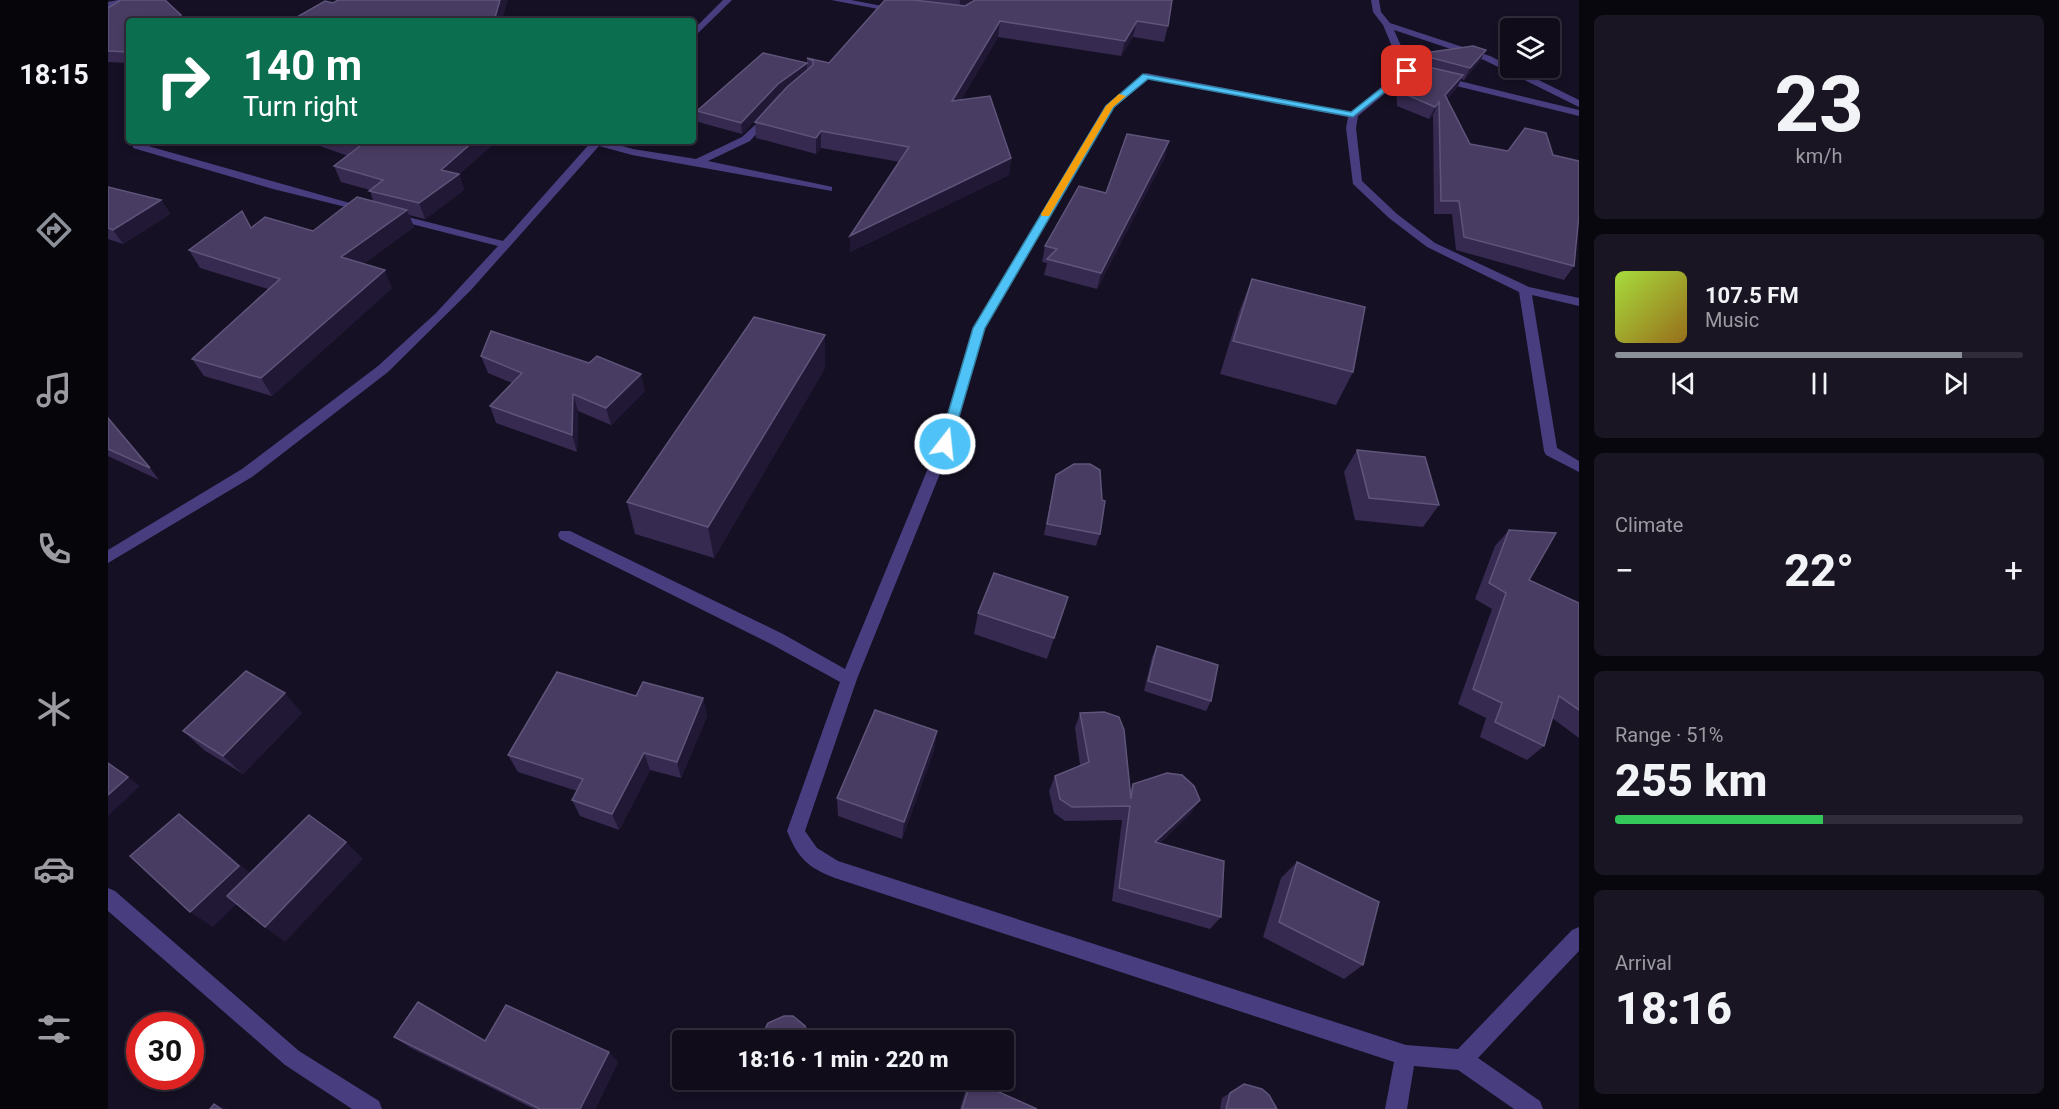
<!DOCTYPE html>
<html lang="en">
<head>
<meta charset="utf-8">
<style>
	body { margin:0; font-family:Roboto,sans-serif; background:#191523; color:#f1f3f6; height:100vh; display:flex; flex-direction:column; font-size:22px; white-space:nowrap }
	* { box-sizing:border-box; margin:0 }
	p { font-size:20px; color:#9c9ba2 }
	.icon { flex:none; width:33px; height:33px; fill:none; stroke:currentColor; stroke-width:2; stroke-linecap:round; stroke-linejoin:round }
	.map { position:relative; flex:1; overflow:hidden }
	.drawer { display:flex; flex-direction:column; gap:15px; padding:15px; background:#09070e; width:480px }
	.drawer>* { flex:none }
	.guide { position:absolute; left:18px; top:18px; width:570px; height:126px; border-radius:6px; box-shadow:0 3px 9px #0003,0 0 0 2px #302c39; background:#0b6e4f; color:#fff; overflow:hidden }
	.tools { position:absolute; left:1392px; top:18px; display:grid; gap:12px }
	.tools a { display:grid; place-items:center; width:60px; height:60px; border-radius:6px; background:#100c1a; box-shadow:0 3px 9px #0003,0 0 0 2px #302c39; font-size:30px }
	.speed { position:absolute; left:18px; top:1012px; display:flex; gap:12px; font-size:30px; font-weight:700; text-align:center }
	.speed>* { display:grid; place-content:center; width:78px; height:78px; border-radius:50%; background:#100c1a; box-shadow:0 3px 9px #0003,0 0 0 2px #302c39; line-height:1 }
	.speed .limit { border:9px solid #d22; background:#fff; color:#111 }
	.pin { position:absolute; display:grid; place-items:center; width:51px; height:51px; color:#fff; margin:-26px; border-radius:12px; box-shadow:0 3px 9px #0006 }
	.me { position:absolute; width:66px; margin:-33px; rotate:16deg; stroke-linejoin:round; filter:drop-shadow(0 0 4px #0008) }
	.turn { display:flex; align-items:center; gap:21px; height:126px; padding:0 18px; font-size:27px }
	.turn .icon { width:78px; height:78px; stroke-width:2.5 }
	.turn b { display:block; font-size:42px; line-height:51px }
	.big { font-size:45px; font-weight:800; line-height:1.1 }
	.drawer .card { flex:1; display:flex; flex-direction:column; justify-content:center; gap:9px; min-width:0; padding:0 21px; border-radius:9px; background:#191523 }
	.drawer .dial { align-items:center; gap:0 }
	.dial b { font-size:78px; line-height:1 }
	.song { display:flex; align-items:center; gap:18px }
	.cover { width:72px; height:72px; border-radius:9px; background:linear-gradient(135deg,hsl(80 70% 55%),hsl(40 70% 35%)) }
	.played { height:6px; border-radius:3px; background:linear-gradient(90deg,#8c9099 85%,#302c39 85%) }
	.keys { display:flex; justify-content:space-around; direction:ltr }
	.heat { display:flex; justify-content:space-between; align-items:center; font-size:33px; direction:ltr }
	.charge { height:9px; border-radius:4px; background:linear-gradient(90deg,#34c759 51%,#302c39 0) }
	.trip { position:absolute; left:564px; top:1030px; width:342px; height:60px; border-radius:6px; background:#100c1a; box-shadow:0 3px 9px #0003,0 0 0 2px #302c39; font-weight:800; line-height:60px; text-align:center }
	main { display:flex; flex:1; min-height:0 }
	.tabs { display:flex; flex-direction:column; width:108px; justify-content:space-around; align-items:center; background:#06050a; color:#9c9ba2 }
	.tabs .icon { width:42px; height:42px }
	.tabs .on { color:#8c9099 }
	.tabs b { font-size:27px; color:#f1f3f6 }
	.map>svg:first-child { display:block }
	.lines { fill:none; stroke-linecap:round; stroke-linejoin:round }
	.minor { fill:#483e7f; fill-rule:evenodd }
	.wall { fill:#362a50 }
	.shaded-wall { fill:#211836 }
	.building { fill:#483c62; stroke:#5f547a; stroke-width:1.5 }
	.route { fill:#4fc3f7; stroke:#337fa1; stroke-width:1.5 }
	.slow { fill:#f59e0b }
</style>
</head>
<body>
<main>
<nav class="tabs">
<b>18:15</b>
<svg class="icon on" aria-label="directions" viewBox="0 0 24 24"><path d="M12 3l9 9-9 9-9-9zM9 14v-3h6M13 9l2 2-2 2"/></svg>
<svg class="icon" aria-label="music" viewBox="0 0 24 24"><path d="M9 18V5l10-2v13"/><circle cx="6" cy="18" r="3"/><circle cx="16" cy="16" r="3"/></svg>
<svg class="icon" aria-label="phone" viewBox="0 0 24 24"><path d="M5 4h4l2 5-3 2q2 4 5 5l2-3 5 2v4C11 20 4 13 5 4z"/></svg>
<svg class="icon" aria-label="climate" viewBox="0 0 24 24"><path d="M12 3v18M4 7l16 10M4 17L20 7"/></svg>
<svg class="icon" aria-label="car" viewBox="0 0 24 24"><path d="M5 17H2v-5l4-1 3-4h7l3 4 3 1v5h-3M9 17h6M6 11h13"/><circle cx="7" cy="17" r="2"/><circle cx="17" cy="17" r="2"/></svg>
<svg class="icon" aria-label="filters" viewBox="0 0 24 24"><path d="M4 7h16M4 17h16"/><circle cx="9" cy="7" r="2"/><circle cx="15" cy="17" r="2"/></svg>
</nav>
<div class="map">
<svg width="1471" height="1109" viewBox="0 0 1471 1109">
	<rect width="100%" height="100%" fill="#151023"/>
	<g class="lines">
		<g class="minor">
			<path d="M10,0H24L0,8V2Z"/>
			<path d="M615,0H624L585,38V30Z"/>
			<path d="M723,0H743L795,10L791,13Z"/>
			<path d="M1263,0H1271L1273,12L1282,23L1382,56L1471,100V107L1376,60L1286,30L1304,71L1250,116L1248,128L1254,181L1289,214L1327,243L1421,287L1471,298V306L1424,295L1449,448L1471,461V472L1438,455L1436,451L1411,292L1319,247L1281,218L1245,184L1238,128L1240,117L1040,79L1006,108L877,328L844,444L749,679L697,831L709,848L730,861L1298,1045L1350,1049L1464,930L1471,927V951L1370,1058L1432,1101L1435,1109H1406L1350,1070L1306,1066L1299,1109H1277L1286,1062L727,878C699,867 690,858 679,831L732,682L663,644L452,539L450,535L452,531H462L675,634L737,669L830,444L865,328L997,106L1038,73L1243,112L1294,70L1275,25L1265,12Z"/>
			<path d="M1331,76L1471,110V116L1328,81V77Z"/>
			<path d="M660,113L665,116L642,141L600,161L720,186L724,187V191L524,155L491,146L363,290L280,372L144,477L0,563V550L134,469L270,366L328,313L390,246L280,218V214L284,213L395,241L484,141H497L525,149L588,159L634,137Z"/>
			<path d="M25,144H33L263,209L258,212L165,189L25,148Z"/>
			<path d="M0,888L7,891L191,1051L271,1101L274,1109H244L177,1065L0,911Z"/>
		</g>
	</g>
	<g class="wall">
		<path d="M777,0H863L861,4L1064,0L1060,26L1056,42L1025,37L1013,56L890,37L853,100L903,158L901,175L742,252L792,162L713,148L708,154L648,138L647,122L671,95L634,134L590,122L589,111L699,63V70V58L721,63Z"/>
		<path d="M0,8L21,21V63L0,62Z"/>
		<path d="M1378,50L1372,61L1356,80L1353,79L1349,88L1339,99L1362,144L1466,266L1456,280L1348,250L1344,214H1326L1325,115L1321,119L1289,106L1288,87L1294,75L1305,66L1304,65L1309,54Z"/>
		<path d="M208,141H389L351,174L356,190L317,219L301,215L306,227L255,264L284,288L164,396L96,376L84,359L160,289L92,268L81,250L143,228L205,231L265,201L262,190L233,182L226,166L240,156L212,146Z"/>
		<path d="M1057,157L989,289L936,275L939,263L934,262L937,246L998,193Z"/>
		<path d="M0,187L53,200L62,214L15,244L0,239Z"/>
		<path d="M1144,279L1245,372L1228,405L1112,374L1131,312Z"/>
		<path d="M373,356L537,391L503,425L470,411L469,452L388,423L382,406L404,383L380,373Z"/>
		<path d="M717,368L606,558L527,534L519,502Z"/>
		<path d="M0,418L42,468L51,480L0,456Z"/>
		<path d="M1249,450L1331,505L1315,527L1247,520L1236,472Z"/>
		<path d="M948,475L992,534L988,546L936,535Z"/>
		<path d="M1401,530L1421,580L1471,603V738L1444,718L1436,746L1419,760L1372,737L1378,718L1350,704L1384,609L1367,599L1387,546Z"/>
		<path d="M960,597L939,659L866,634L870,613Z"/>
		<path d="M1049,646L1103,701L1098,711L1036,691L1044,657Z"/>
		<path d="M528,696L595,698L599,716L573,778L542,770L511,830L472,816L464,800L469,791L410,772L400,755Z"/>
		<path d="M194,713L135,774L96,750L75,731Z"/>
		<path d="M972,713L1022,790L1025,784L1092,800L1082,814L1052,843L1113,917L1102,929L1004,901L1014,820L957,821L946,813L941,791L947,776L972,765L967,728Z"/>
		<path d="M829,731L826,750L794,839L730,816L729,798Z"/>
		<path d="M1189,862L1255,965L1236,979L1155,937L1173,878Z"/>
		<path d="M286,1037L377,1041L510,1062L487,1109H426L303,1048Z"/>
		<path d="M863,1080L929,1109H852L858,1089Z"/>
		<path d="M1136,1084L1169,1109H1112L1114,1098Z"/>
	</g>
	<g class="shaded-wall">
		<path d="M392,0H400L394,21H386Z"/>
		<path d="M852,0H863L858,7L851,12Z"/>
		<path d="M73,15L76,21H67Z"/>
		<path d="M892,21L890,37L843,117L844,101Z"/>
		<path d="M1029,21L1025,37L1013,56L1017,41Z"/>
		<path d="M1378,50L1372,61L1356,80L1362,68Z"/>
		<path d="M699,63V74L670,95L634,134L633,123L670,84Z"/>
		<path d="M1355,75L1349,88L1331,108L1337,95Z"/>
		<path d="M1331,102L1325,115L1321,119L1327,107Z"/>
		<path d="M713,131V148L708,154V138Z"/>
		<path d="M366,141H389L351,174L356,190L317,219L311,203L333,170Z"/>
		<path d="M1061,141L1057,157L989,289L993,273Z"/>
		<path d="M903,158L901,175L742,252V236Z"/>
		<path d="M53,200L62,214L15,244L5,230Z"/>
		<path d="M299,210L306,227L241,275L233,257Z"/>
		<path d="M277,270L284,288L164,396L153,378Z"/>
		<path d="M717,335V368L606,558L600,527Z"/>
		<path d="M533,374L537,391L503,425L498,408Z"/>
		<path d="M465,394L470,411L469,452L464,435Z"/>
		<path d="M177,693L194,713L135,774L115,756Z"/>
		<path d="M595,698L599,716L573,778L569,762Z"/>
		<path d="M829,731L826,750L794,839L796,822Z"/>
		<path d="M536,753L542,770L511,830L504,814Z"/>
		<path d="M20,777L32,786L0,816V795Z"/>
		<path d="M1092,800L1082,814L1039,855L1047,842Z"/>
		<path d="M71,814L93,831L152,882L105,927L82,912Z"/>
		<path d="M238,842L255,859L177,942L157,927Z"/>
		<path d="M501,1052L510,1062L487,1109H472Z"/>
		<path d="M106,1104L120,1109H113Z"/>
	</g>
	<g class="building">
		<path d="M13,0H57L73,15L67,21H21V52L0,51V8Z"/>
		<path d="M230,0H392L386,21H182L217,1L225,3Z"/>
		<path d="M777,0H805L857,6L867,0H1064L1060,26L1029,21L1017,41L892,21L844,101L882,96L903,158L742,236L801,147L713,131L708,138L647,122L679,87L705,65V61L699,58L721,63Z"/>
		<path d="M1365,46L1378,50L1362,68L1309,54Z"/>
		<path d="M655,53L699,63L670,84L633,123L589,111Z"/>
		<path d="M1307,64L1355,75L1337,95L1362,144L1400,151L1417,128L1438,133L1445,155L1471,161V214L1466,266L1356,237L1351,201H1333L1331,102L1327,107L1295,93L1294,75Z"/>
		<path d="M1019,134L1061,141L993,273L939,259L949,249L937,246L971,186L998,193Z"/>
		<path d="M236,141H366L333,170L351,174L311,203L261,191L275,180L226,166L252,146Z"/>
		<path d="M0,187L53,200L5,230L0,228Z"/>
		<path d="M249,197L299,210L233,257L277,270L153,378L84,359L172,279L81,250L134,211L143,228L157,217L205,231Z"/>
		<path d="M1144,279L1257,307L1245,372L1125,341Z"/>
		<path d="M646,317L717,335L600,527L519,502Z"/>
		<path d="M383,331L481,363L489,356L533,374L498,408L465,394L464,435L382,406L414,373L373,356Z"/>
		<path d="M0,418L42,468L0,449Z"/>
		<path d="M1249,450L1317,457L1331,505L1261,498Z"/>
		<path d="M966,464H982L992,470L994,500L997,501L992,534L939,524L948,475Z"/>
		<path d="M1401,530L1448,533L1421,580L1471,603V710L1451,696L1436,746L1387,722L1394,703L1365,689L1398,593L1381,583Z"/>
		<path d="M886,573L960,597L946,638L870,613Z"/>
		<path d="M1049,646L1110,665L1103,701L1040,681Z"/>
		<path d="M138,671L177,693L115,756L75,731Z"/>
		<path d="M449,672L528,696L535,682L595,698L569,762L536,753L504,814L464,800L475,779L400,755Z"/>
		<path d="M767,710L829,731L796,822L729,798Z"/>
		<path d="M996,712L1011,717L1016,730L1023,799L1025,784L1059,773L1074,775L1086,786L1092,800L1047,842L1116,861L1113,917L1011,888L1022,806L964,807L952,799L947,776L981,762L972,713Z"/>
		<path d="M0,763L20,777L0,795Z"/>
		<path d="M71,814L131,866L82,912L22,856Z"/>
		<path d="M201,815L238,842L157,927L119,896Z"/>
		<path d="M1189,862L1271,902L1255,965L1171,922Z"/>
		<path d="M310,1002L377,1041L398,1005L501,1052L472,1109H432L286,1037Z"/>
		<path d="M676,1016H685L697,1026L702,1041H653L652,1039L660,1023Z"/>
		<path d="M863,1080H864L929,1109H854Z"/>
		<path d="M1136,1084L1154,1089L1161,1095L1169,1109H1118L1122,1093Z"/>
		<path d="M106,1104L113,1109H102Z"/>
	</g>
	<path class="route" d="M1299,68L1303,71L1302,72L1245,117L1040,79L1006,107L877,328L843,444L841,447H832L831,444L865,328L998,106L1035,74L1243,112Z"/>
	<path class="slow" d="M1011,94L1018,96L1005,107L941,216H934L933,214L998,106Z"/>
</svg>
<div class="tools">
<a><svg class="icon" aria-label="layers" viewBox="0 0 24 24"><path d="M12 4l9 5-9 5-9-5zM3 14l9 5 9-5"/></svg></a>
</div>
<div class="speed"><div class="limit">30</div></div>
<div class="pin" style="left:1299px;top:71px;background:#d93025"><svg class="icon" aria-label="arrive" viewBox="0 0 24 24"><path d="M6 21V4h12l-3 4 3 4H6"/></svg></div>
<svg class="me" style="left:837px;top:444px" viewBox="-20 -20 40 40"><circle r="17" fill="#4fc3f7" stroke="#fff" stroke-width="3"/><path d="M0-11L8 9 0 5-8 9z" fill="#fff"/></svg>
<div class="trip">18:16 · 1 min · 220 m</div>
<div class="guide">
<div class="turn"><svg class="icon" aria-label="right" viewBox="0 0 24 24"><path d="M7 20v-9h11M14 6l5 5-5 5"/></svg><div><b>140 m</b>Turn right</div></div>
</div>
</div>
<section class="drawer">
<div class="card dial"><b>23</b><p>km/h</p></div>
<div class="card">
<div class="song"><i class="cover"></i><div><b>107.5 FM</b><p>Music</p></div></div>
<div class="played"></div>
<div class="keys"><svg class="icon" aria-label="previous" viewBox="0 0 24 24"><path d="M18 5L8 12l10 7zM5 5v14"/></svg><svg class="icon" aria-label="pause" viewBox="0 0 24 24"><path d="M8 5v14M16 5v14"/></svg><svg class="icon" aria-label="next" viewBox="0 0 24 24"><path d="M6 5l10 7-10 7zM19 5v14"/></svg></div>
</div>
<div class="card"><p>Climate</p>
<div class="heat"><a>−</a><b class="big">22°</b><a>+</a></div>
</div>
<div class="card"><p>Range · 51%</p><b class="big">255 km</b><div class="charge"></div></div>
<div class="card"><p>Arrival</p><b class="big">18:16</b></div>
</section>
</main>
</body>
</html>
